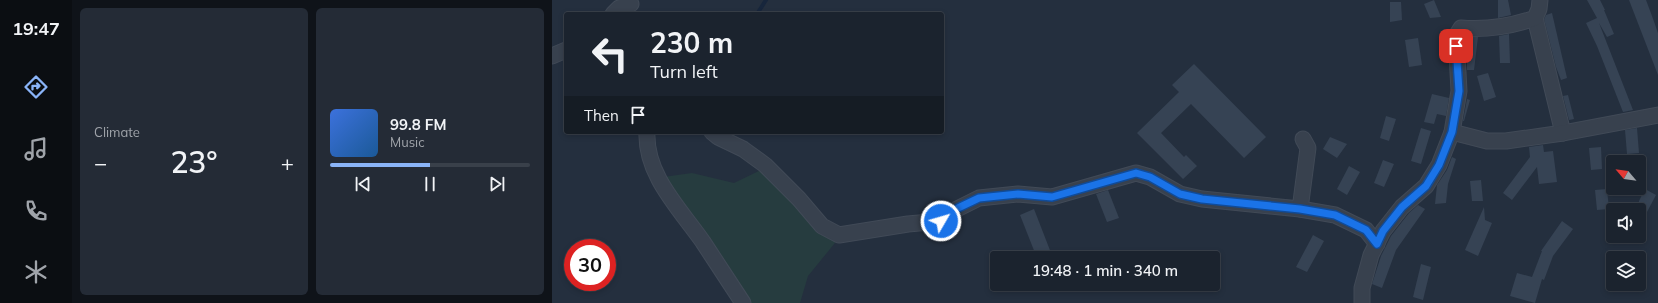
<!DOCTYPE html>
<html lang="en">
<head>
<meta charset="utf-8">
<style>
	body { margin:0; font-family:Mulish,sans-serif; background:#242b36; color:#f1f3f6; height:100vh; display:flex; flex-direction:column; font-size:15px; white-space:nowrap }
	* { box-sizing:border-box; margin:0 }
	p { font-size:13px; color:#a0a4aa }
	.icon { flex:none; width:22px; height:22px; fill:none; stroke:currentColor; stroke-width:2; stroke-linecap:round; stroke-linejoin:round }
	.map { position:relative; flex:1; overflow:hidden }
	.details { display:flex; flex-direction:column; gap:8px; padding:8px; background:#0f1319; width:480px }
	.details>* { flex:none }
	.hud { position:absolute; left:12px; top:12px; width:380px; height:122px; border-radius:4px; box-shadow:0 2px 6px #0003,0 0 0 1px #39404a; background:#1b232e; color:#f1f3f6; overflow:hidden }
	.needle { width:26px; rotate:299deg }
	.tools { position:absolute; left:1054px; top:155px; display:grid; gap:8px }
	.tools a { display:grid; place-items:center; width:40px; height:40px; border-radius:4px; background:#1b232e; box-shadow:0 2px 6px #0003,0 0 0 1px #39404a; font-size:20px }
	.speed { position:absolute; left:12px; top:239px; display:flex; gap:8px; font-size:20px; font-weight:700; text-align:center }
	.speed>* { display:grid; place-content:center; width:52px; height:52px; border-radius:50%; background:#1b232e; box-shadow:0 2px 6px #0003,0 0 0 1px #39404a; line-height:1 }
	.speed .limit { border:6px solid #d22; background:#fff; color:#111 }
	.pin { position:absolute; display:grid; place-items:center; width:34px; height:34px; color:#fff; margin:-17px; border-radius:8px; box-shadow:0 2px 6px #0006 }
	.me { position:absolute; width:44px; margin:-22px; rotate:52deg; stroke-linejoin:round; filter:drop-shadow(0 0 3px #0008) }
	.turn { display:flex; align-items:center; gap:14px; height:84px; padding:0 20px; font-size:18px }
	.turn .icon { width:52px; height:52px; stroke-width:2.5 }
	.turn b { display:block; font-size:28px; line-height:34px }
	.then { display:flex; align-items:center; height:38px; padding:0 20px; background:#0003; gap:8px; font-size:15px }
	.big { font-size:30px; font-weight:600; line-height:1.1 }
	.details .tile { flex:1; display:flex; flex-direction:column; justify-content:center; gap:6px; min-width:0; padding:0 14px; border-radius:6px; background:#242b36 }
	.song { display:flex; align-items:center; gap:12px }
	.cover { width:48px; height:48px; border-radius:6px; background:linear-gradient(135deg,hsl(220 70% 55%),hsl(210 70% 35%)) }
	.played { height:4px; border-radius:2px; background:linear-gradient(90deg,#8ab4f8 50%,#39404a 50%) }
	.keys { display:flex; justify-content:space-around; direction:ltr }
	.heat { display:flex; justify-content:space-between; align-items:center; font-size:22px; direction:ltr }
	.details .tiles { flex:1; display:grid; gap:8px; grid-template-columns:repeat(2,1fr) }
	.trip { position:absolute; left:438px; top:251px; width:230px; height:40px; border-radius:4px; background:#1b232e; box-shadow:0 2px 6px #0003,0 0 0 1px #39404a; font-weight:600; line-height:40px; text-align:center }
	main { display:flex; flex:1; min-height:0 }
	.tabs { display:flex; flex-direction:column; width:72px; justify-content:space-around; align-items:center; background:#0b0e12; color:#a0a4aa }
	.tabs .icon { width:28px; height:28px }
	.tabs .current { color:#8ab4f8 }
	.tabs b { font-size:18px; color:#f1f3f6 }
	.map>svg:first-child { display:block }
	.green { fill:#263c3f }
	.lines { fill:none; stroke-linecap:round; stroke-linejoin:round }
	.stream { stroke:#17263c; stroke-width:4 }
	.building { fill:#364354 }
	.street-casing { stroke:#414a57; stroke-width:17 }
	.street { stroke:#38414e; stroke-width:15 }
	.route-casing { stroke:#114b97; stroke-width:10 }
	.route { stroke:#1a73e8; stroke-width:7 }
</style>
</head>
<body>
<main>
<nav class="tabs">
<b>19:47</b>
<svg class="icon current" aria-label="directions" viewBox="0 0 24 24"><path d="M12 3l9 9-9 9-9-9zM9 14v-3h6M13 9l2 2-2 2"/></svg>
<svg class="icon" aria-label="music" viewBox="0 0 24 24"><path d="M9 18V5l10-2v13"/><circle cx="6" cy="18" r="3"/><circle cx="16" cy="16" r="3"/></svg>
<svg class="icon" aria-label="phone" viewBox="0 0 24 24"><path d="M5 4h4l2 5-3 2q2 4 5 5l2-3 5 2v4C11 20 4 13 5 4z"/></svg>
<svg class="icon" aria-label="climate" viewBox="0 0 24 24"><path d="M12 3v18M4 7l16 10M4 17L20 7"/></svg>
</nav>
<section class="details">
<div class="tiles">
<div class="tile"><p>Climate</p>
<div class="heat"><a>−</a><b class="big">23°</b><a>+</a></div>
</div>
<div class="tile">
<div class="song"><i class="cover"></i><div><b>99.8 FM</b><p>Music</p></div></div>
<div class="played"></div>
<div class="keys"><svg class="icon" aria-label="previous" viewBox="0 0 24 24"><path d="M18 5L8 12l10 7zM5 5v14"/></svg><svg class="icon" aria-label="pause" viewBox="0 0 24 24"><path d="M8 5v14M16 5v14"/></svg><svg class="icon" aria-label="next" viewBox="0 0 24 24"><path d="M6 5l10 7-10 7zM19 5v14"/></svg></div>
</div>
</div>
</section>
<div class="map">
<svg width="1106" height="303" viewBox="0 0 1106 303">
	<rect width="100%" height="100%" fill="#242f3e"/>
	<path class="green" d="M213,168L287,238L256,276L248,303H196L111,177L140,173L182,183Z"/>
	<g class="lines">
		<path class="stream" d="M205,14L214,0"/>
	</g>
	<g class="building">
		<path d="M882,0L889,17L878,18L872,4Z"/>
		<path d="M946,0H956L959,15L946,18Z"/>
		<path d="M1035,0H1048L1053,10H1052L1062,34L1055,37L1047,23L1081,110L1071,112L1045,46L1034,23L1045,18Z"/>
		<path d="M1077,0H1094L1100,16L1106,33V75Z"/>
		<path d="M838,2H849L850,20L838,22Z"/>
		<path d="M1000,13L1015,78L1009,80L1004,67L992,19L994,15Z"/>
		<path d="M957,34L958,63H948L947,36Z"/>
		<path d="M915,37H926L922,70H915Z"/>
		<path d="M866,38L870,65L857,67L853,40Z"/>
		<path d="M642,64L714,137L692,158L639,104L609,133L632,157L634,155L645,166L631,179L585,133L627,92L620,85Z"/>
		<path d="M936,73L944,97L932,101L925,76Z"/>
		<path d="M880,94L897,98L894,116L885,114L882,124L872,122Z"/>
		<path d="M1016,95L1022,119L1017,120L1011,96Z"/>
		<path d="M915,99L918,100L912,121H911Z"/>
		<path d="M834,116L844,119L837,141L828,138Z"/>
		<path d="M869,128L879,131L869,164L859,161Z"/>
		<path d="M1085,128L1087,153L1075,154L1073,130Z"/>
		<path d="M778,137L795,144L785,158L771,149Z"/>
		<path d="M991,145L992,152L1001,151L1005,182L987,184L985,167L960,200L951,193L978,157L977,147Z"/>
		<path d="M1049,147L1050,169L1039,170L1037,148Z"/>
		<path d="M900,157L904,159L896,184L894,203L883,204L885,185L895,170Z"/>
		<path d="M831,160L842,164L832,187L822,183Z"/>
		<path d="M797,166L808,172L795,195L785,189Z"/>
		<path d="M929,180L931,201H920L918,181Z"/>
		<path d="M1055,189L1057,209L1045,210L1043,190Z"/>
		<path d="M1093,189L1104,195L1087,227V201Z"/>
		<path d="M556,190L567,218L555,222L544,194Z"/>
		<path d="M866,205L873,209L844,250L830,288L820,284L829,256L839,236L857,213Z"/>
		<path d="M932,207L933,220L940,223L926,256L913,250Z"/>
		<path d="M482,209L501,258H485L468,215Z"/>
		<path d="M1010,221L1021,229L1001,256L992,280L990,279L983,303L958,296L965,273L980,277L990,251H989Z"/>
		<path d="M761,235L772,241L755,272L744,267Z"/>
		<path d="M869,264L879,267L871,300L861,297Z"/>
	</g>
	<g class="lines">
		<g class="street-casing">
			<g id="street">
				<path d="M61,14L67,8L79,4"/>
				<path d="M983,18L1011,133"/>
				<path d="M0,56L14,50"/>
				<path d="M95,132C93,175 128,209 151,242C164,262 178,283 191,303"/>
				<path d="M160,132L166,137L191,149L213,165L247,199L270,226L287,235L356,224L389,221L405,209L427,198L466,194L500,197L584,173L598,177L628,194L650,199L748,209L783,215L814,230L825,244"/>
				<path d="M900,132L935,141H954L1011,133L1106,115"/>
				<path d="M748,209L756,148L751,139"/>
				<path d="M810,303V288L819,255L831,231L850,207L874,186L887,165L900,132L907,91L904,36L909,28C934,30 960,26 983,18L987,9L988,0"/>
			</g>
		</g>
		<use href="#street" class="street"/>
	</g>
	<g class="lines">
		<g class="route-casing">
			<path id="route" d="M389,221L406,208L427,198L466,194L500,197L584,173L598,177L628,194L650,199L748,209L783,215L814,230L825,244L831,231L850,207L874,186L887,165L900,132L907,91L904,46"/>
		</g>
		<use href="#route" class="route"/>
	</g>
</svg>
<div class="tools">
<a><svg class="needle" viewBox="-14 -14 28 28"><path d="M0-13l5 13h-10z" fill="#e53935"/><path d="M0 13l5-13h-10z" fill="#a0a4aa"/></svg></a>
<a><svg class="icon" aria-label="sound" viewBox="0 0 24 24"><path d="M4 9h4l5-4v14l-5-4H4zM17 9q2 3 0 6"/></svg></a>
<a><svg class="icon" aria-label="layers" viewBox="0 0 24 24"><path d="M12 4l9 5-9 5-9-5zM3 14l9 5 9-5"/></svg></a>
</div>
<div class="speed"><div class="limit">30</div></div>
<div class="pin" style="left:904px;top:46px;background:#d93025"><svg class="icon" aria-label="arrive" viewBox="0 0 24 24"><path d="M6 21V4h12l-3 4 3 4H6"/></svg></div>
<svg class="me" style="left:389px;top:221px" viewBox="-20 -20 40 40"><circle r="17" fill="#1a73e8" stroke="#fff" stroke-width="3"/><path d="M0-11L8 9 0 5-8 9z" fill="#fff"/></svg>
<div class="trip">19:48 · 1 min · 340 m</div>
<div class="hud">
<div class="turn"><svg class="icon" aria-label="left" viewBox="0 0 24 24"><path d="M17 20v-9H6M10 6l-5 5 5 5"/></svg><div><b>230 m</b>Turn left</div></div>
<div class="then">Then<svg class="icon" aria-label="arrive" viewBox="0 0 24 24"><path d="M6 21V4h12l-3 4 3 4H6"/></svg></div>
</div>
</div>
</main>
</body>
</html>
